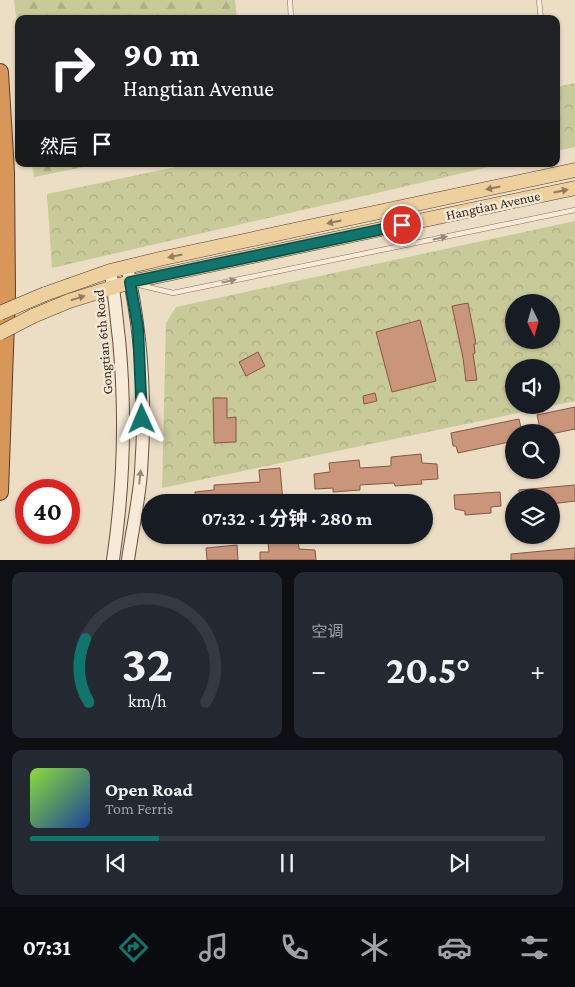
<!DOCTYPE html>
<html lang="zh">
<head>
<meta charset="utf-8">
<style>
	body { margin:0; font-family:"Crimson Pro","Noto Sans SC",serif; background:#242831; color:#f1f3f6; height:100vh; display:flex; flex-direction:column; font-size:19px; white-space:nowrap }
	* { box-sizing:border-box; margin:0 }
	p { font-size:16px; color:#9ea1a6 }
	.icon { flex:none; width:28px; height:28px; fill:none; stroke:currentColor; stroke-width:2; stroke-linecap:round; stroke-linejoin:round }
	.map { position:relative; height:560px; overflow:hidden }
	.sheet { display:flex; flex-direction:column; gap:12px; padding:12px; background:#0d0f14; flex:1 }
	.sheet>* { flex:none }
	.guide { position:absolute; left:15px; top:15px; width:545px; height:152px; border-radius:10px; box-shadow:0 1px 4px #0004; background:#202124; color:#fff; overflow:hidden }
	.needle { width:32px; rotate:175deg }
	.buttons { position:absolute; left:505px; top:294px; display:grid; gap:10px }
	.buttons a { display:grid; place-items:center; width:55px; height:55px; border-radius:50%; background:#171b24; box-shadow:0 1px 4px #0004; font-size:25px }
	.speed { position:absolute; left:15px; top:479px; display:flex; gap:10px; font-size:25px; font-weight:700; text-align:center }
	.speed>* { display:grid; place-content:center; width:65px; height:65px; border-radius:50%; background:#171b24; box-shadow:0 1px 4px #0004; line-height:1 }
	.speed .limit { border:8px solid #d22; background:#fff; color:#111 }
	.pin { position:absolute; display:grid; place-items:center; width:42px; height:42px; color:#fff; margin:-21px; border:2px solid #fff; border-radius:50%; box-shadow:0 1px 5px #0007 }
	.me { position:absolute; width:55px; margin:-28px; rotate:359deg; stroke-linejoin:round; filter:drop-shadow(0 0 4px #0008) }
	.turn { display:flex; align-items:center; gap:18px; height:105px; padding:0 25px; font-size:22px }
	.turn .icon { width:65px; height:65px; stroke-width:2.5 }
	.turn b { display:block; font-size:35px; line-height:42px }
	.then { display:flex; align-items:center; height:48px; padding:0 25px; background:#0003; gap:10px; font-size:19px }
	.big { font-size:38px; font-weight:700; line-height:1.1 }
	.sheet .tile { flex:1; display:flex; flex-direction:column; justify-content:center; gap:8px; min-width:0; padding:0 18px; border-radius:10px; background:#242831 }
	.sheet .dial { align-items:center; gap:0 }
	.dial svg { height:130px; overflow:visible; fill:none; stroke:#363941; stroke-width:7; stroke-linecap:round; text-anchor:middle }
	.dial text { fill:#f1f3f6; stroke:none }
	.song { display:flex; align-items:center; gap:15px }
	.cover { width:60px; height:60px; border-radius:8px; background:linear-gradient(135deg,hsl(90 70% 55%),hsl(220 70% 35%)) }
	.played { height:5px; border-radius:2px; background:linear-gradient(90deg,#0f766e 25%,#363941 25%) }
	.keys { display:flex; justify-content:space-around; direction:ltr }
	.heat { display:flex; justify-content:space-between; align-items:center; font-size:28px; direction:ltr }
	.sheet .tiles { flex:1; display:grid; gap:12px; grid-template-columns:1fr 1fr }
	.tile:last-child { grid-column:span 2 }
	.trip { position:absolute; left:141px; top:494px; width:292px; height:50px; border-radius:25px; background:#171b24; box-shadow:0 1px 4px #0004; font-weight:700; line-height:50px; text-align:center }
	.tabs { display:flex; height:80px; justify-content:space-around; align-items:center; background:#090b0e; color:#9ea1a6 }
	.tabs .icon { width:35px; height:35px }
	.tabs .current { color:#0f766e }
	.tabs b { font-size:22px; color:#f1f3f6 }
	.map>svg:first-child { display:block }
	.forest { fill:url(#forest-firs) }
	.park { fill:url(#park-crowns); fill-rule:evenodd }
	.building { fill:#c9967c; stroke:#855742 }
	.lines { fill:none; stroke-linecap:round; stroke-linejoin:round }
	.lane-casing { stroke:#866f5b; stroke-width:5.5 }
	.secondary-casing { stroke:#68503f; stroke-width:14 }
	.primary-casing { stroke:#543e30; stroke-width:15 }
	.highway-casing { stroke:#543e30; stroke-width:18 }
	.lane { stroke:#f7ebd7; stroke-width:4.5 }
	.secondary { stroke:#f7ebd7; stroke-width:12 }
	.primary { stroke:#eecf9e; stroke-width:14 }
	.highway { stroke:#d89659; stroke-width:16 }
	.primary-bridge-casing { stroke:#543e30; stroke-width:15; stroke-linecap:butt }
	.primary-bridge { stroke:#eecf9e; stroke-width:14 }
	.oneway { fill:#927c5e }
	.oneway2 { fill:#978a7b }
	.route-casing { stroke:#0a4d48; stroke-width:12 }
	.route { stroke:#0f766e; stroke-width:9 }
	.labels { text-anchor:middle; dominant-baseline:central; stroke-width:5; stroke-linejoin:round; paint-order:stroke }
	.street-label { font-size:14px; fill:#37291f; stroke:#f4e8d4 }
</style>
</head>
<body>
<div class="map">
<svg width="575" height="560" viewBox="0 0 575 560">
	<defs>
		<pattern id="forest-firs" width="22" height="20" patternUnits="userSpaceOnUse" patternTransform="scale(1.25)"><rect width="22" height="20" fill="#c8ca99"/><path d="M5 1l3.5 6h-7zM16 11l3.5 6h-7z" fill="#acae83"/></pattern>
		<pattern id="park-crowns" width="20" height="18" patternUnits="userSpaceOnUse" patternTransform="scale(1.25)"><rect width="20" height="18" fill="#c8ca99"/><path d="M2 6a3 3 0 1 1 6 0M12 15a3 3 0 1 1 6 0" fill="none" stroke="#acae83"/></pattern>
	</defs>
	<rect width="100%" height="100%" fill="#ecddc5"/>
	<g class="forest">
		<path d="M14,0H235L237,19H19V42Z"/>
		<path d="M32,164H98L34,177Z"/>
	</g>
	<g class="park">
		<path d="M575,83V147L556,151V87Z"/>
		<path d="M190,164H502L52,268L47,194Z"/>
		<path d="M575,221V401L162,488L166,323L176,307ZM514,302H551V340H514ZM514,368H551V405H514Z"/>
	</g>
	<g class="building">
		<path d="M468,303L476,344H474L475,353L473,354L477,380L466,381L463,358L452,306Z"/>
		<path d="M420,320L436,381L392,392L376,332Z"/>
		<path d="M258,352L265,366L246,376L239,362Z"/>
		<path d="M375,393L377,401L364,404L363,396Z"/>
		<path d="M213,398H227V418L236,417V442L214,443Z"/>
		<path d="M575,407V429L551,434V432H544L543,429H540L537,415Z"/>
		<path d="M519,419L522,432H514V441L458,453L456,446H453L451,433Z"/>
		<path d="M421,454L422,463L437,464L438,479L421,480L422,484L395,486L394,483L360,485V490L333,492V488L315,489L314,474L330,472L329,463L359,460L360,468L391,466V457Z"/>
		<path d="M280,468L283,502H196L195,492L214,490V485L260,482L259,470Z"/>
		<path d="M575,485V501L551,504V498H519V490Z"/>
		<path d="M500,492L501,506L491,507V513L465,515V511L455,509L454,495Z"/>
		<path d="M298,540L299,549L315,550L316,560H260V552H269L268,542Z"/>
		<path d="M237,545L238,560H207L206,548Z"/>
		<path d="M575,548V560H511V554Z"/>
	</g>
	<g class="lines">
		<g class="lane-casing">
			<g id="lane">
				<path d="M290,0L291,19"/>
				<path d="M539,0L541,19"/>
				<path d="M139,285L173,293L575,210"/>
			</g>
		</g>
		<g class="secondary-casing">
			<g id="secondary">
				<path d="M127,267C142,334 146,404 141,472C139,501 132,531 128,560"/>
				<path d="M110,271C115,294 116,316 119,339C126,413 124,486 113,560"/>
			</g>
		</g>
		<g class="primary-casing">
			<g id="primary">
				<path d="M45,294L110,271L164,258L575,170"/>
				<path d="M33,316L69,301L130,282L575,188"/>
			</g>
		</g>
		<g class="highway-casing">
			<path id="highway" d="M0,72L6,172L7,293L0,492"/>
		</g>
		<use href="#lane" class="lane"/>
		<use href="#secondary" class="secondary"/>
		<use href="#primary" class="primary"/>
		<use href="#highway" class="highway"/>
		<g class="primary-bridge-casing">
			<g id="primary-bridge">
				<path d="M0,313L45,294"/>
				<path d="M0,333L33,316"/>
			</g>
		</g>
		<use href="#primary-bridge" class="primary-bridge"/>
	</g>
	<defs><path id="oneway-solid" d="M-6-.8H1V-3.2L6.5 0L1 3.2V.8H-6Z" transform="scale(1.25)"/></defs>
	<g class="oneway">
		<use href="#oneway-solid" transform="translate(493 188) rotate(168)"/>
		<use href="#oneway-solid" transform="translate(561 191) rotate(-12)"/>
		<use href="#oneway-solid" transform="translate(334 222) rotate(168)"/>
		<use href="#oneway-solid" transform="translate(175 256) rotate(168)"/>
		<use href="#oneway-solid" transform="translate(78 298) rotate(-17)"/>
	</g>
	<g class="oneway2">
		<use href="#oneway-solid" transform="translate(440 238) rotate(-12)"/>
		<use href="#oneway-solid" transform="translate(229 281) rotate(-12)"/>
		<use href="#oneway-solid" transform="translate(140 477) rotate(-83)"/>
	</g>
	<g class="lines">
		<g class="route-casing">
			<path id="route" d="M142,419L138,328L130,282L402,225"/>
		</g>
		<use href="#route" class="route"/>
	</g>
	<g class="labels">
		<g class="street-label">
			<text transform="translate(493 205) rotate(-12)">Hangtian Avenue</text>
			<text transform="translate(103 342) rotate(-95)">Gongtian 6th Road</text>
		</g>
	</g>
</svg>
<div class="buttons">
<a><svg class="needle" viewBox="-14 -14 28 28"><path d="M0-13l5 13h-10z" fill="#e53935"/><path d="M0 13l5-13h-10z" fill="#9ea1a6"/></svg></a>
<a><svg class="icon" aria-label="sound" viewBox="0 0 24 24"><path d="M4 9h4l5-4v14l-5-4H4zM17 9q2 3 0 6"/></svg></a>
<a><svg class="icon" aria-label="search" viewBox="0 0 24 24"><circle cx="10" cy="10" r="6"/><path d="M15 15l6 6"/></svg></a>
<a><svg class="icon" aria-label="layers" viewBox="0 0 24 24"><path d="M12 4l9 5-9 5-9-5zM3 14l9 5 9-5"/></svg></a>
</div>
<div class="speed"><div class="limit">40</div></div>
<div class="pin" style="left:402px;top:225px;background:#d93025"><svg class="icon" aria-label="arrive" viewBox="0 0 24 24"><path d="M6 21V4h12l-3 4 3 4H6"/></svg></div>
<svg class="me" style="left:142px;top:419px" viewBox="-20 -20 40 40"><path d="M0-17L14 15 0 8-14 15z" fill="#0f766e" stroke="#fff" stroke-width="4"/></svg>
<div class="trip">07:32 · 1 分钟 · 280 m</div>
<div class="guide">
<div class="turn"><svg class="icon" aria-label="right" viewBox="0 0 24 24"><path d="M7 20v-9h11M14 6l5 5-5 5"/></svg><div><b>90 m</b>Hangtian Avenue</div></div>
<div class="then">然后<svg class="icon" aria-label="arrive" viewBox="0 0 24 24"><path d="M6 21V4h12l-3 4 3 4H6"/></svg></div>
</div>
</div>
<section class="sheet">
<div class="tiles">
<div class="tile dial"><svg viewBox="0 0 100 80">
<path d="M14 69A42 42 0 1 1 86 69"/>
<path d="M14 69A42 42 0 0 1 12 30" stroke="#0f766e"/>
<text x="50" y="56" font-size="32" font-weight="700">32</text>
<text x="50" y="72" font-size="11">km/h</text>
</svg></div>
<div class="tile"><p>空调</p>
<div class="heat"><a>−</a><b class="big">20.5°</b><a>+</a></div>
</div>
<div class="tile">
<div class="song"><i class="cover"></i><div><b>Open Road</b><p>Tom Ferris</p></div></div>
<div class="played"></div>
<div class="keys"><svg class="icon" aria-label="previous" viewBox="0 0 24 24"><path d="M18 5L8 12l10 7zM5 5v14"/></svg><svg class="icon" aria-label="pause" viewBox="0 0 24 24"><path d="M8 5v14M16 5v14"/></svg><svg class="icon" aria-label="next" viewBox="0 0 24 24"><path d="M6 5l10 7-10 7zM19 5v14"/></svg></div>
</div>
</div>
</section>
<nav class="tabs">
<b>07:31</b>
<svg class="icon current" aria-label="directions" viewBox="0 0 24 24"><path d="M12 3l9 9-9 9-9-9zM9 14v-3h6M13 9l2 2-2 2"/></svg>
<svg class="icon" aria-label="music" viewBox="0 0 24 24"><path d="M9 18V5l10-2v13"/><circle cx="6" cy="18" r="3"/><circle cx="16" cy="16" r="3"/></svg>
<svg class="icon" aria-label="phone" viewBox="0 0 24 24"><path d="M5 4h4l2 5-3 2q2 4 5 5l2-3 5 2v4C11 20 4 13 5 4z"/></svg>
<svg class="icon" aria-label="climate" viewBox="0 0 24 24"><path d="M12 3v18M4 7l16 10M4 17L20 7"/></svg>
<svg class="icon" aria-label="car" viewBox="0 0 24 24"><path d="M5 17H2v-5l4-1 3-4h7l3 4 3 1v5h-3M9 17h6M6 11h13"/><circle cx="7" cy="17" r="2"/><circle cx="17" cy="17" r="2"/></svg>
<svg class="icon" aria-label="filters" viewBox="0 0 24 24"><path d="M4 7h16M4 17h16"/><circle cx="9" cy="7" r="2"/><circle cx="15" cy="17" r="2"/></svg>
</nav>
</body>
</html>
